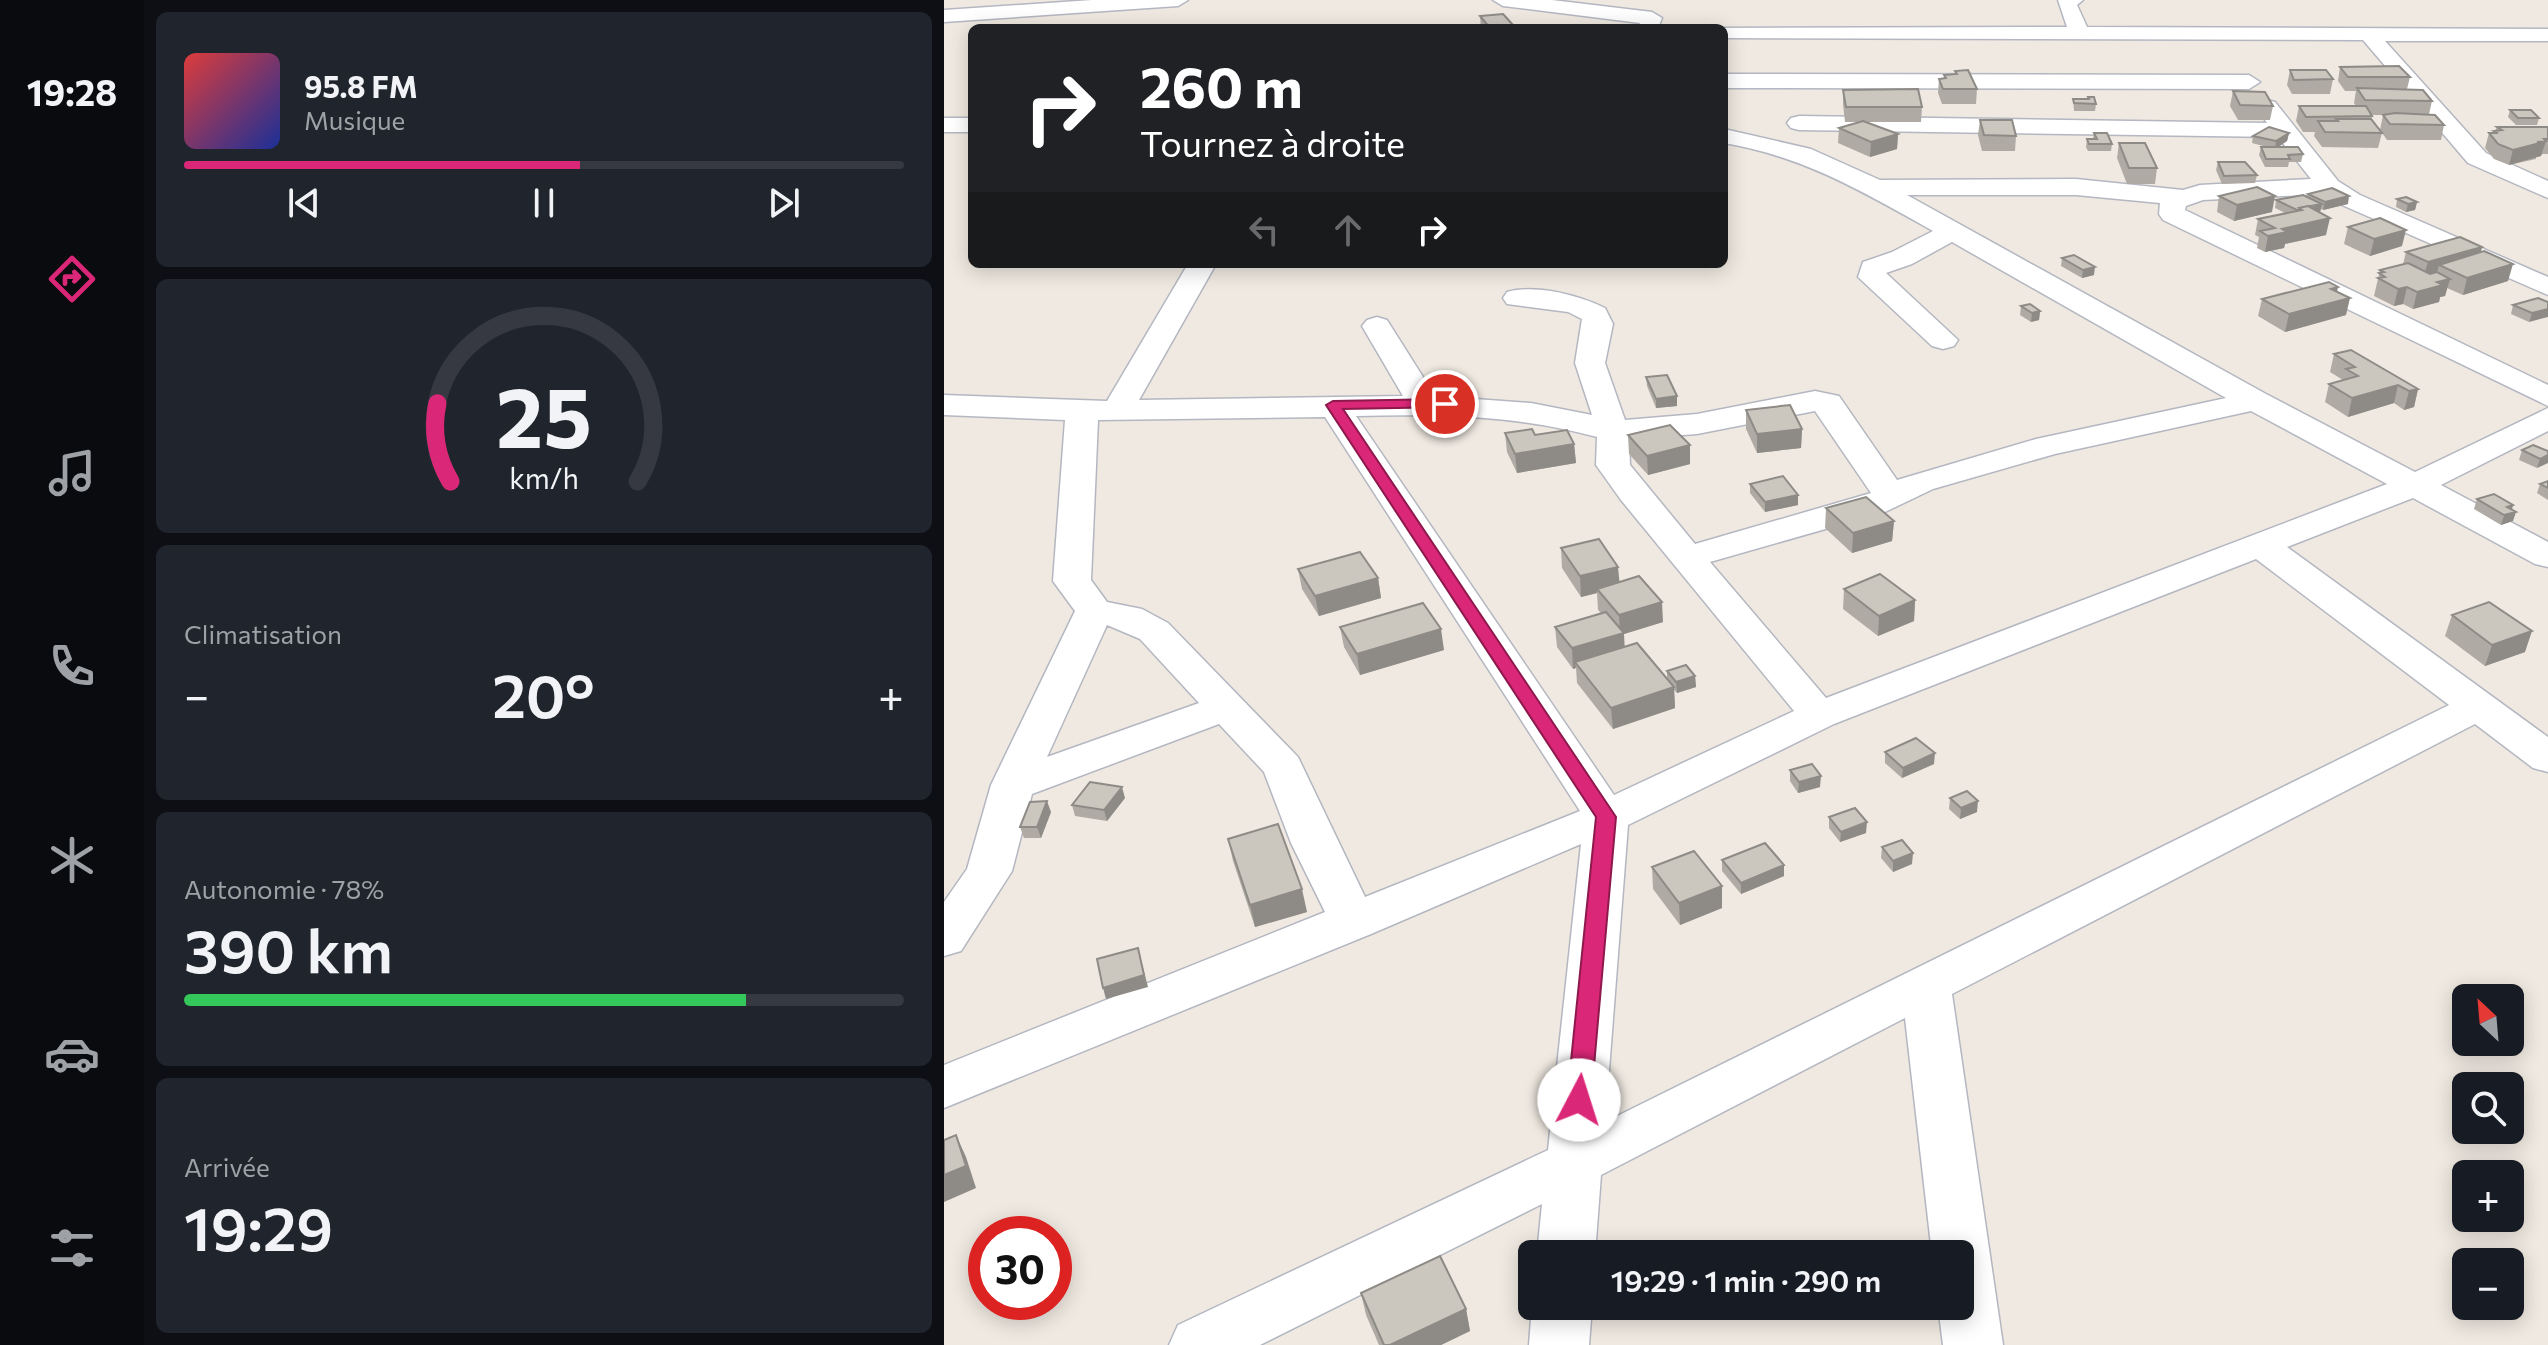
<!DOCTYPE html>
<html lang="fr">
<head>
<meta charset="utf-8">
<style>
	body { margin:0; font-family:Commissioner,sans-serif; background:#20242c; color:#f1f3f6; height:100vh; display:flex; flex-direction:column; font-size:30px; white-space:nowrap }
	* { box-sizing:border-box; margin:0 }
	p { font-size:26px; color:#9ea1a6 }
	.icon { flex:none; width:44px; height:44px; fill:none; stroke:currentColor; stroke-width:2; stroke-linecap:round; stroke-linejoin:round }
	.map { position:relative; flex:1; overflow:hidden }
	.side { display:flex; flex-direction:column; gap:12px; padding:12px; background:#0d0f14; width:800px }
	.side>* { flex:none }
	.banner { position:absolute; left:24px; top:24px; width:760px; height:244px; border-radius:12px; box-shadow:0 4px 20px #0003; background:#202124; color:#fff; overflow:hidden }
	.needle { width:52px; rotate:334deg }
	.controls { position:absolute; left:1508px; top:984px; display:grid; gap:16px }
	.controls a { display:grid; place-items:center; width:72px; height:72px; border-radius:12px; background:#171b24; box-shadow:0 4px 20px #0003; font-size:40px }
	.speed { position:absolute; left:24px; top:1216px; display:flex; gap:16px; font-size:40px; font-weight:700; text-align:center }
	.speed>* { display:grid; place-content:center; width:104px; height:104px; border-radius:50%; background:#171b24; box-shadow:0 4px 20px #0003; line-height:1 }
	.speed .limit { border:12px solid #d22; background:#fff; color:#111 }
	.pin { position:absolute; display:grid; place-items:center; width:68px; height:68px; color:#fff; margin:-34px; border:4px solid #fff; border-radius:50%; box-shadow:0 2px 8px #0007 }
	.me { position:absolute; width:88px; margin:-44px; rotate:5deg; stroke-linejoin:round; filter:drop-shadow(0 0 6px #0008) }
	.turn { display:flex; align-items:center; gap:28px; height:168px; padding:0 40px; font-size:36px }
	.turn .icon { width:104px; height:104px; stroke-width:2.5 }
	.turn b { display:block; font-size:56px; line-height:68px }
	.lanes { display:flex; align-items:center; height:76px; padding:0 40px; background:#0003; justify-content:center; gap:40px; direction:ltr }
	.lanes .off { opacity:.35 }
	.big { font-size:60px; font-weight:600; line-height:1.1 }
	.side .card { flex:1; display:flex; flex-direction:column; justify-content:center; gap:12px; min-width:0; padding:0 28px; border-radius:12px; background:#20242c }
	.side .dial { align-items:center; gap:0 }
	.dial svg { height:208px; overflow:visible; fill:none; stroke:#363941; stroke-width:7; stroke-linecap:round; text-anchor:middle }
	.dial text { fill:#f1f3f6; stroke:none }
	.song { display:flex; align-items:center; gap:24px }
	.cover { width:96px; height:96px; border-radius:12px; background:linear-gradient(135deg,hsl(0 70% 55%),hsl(230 70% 35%)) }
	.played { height:8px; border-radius:4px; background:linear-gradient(90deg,#db2777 55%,#363941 55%) }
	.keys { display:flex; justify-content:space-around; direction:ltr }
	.heat { display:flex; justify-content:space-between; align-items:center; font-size:44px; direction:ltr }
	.charge { height:12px; border-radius:6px; background:linear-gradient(90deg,#34c759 78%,#363941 0) }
	.trip { position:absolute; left:574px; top:1240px; width:456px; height:80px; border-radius:12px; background:#171b24; box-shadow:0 4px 20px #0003; font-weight:600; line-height:80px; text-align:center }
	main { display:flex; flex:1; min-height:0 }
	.menu { display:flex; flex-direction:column; width:144px; justify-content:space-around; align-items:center; background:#090b0e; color:#9ea1a6 }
	.menu .icon { width:56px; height:56px }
	.menu .current { color:#db2777 }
	.menu b { font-size:36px; color:#f1f3f6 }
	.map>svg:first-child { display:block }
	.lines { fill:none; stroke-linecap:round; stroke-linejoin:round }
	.minor-casing { stroke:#b4b7c1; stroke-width:3 }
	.minor { fill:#fff; fill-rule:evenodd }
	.wall { fill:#afaba4 }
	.shaded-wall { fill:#8e8b86 }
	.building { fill:#cbc7bf; stroke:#8e8b86; stroke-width:2 }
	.route { fill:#db2777; stroke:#8e194d; stroke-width:2 }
</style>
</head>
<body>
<main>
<nav class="menu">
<b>19:28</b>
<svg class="icon current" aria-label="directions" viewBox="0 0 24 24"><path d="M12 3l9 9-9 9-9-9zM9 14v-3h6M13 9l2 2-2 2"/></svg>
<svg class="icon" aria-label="music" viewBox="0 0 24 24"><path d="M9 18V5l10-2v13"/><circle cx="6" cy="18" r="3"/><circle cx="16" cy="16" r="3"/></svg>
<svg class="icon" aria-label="phone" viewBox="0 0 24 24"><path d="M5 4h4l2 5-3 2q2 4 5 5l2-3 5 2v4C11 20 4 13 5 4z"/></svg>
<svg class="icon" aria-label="climate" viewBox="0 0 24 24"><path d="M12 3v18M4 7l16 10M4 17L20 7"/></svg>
<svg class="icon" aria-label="car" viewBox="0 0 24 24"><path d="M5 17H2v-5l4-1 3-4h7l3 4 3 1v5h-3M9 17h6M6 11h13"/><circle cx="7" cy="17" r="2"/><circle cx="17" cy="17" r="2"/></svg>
<svg class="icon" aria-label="filters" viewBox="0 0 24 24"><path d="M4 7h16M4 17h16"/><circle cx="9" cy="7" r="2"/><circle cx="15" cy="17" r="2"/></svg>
</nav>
<section class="side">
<div class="card">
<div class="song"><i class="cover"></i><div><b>95.8 FM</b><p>Musique</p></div></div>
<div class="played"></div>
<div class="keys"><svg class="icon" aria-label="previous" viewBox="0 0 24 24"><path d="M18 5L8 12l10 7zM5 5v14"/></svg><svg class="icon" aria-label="pause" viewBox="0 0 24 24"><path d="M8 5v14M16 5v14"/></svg><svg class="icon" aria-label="next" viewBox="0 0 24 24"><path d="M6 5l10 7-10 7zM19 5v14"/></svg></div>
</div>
<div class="card dial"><svg viewBox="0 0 100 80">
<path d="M14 69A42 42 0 1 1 86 69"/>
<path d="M14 69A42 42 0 0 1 9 39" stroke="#db2777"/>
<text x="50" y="56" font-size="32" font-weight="700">25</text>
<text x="50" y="72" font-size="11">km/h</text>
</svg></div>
<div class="card"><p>Climatisation</p>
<div class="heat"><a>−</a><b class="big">20°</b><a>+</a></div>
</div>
<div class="card"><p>Autonomie · 78%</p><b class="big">390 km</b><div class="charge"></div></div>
<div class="card"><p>Arrivée</p><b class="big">19:29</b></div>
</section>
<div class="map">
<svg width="1604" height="1345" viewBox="0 0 1604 1345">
	<rect width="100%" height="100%" fill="#efe9e1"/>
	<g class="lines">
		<g class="minor-casing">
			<g id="minor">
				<path d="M148,0H244L234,6L0,22V10Z"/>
				<path d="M549,0H608L708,12L718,18L714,28H694L696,23L559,6Z"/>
				<path d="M1114,0H1139L1133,5L1143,27L1604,29V41H1441L1542,153L1604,181V198L1524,163L1419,40L780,38V28H773L1123,27Z"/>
				<path d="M780,74L1305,75L1316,82L1305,89L780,88Z"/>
				<path d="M1323,100L1331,102L1394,181L1416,195L1604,277V295L1398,205L1380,194L1259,200L1242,206L1241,210L1604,385V406L1219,220L1215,214L1216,203L1132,195H963L1322,394L1471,472L1604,408V431L1497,485L1604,542V567L1591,564L1469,498L1343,547L1604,737V772L1589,768L1531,724L1008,994L1059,1345H999L994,1306H1016V1254H988L961,1018L657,1175L651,1254H593L598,1204L316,1345H225L234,1325L604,1150L637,844L427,934L0,1108V1065L381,912L347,843L320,772L275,724L88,794L68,871L17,951L0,956V902L23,869L47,785L131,611L109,581L121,420L0,415V395L163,401L244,264H272L195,400L459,396L418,326L423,320L433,317L443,320L491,396L587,403L648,415L631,363L638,319L624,312L563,304L559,298L563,292C593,284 634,295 661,308L669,324L661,363L681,420L753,414L871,391L895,396L953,480L1092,439L1282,398L1008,242L968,264L942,273L1014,340L1010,346L999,349L988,346L914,277L919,262L948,252L989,231C921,193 859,156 780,143V129L867,149L936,180L1132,179L1239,190L1256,185L1367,179L1334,137L855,130L847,128L843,123L847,118L855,116L1323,123L1312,107L1315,102ZM871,411L927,493L751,544L686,465L685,439L753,434ZM1307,411L1443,484L882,698L766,562L941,512L989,489L1111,454ZM412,416C494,414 574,415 653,437L652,465L677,500L850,711L670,795ZM381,417L636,811L421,897L354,757L224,623L198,609L163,602L147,580L154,420ZM1312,559L1505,705L661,1122L684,825L890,724ZM163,625L196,639L255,703L103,757Z"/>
				<rect x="0" y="118" width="28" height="14"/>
				<path d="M588,1306H648L645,1345H585Z"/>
			</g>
		</g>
		<use href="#minor" class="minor"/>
	</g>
	<g class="wall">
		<path d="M536,16L569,25L570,28H537Z"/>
		<path d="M1396,67L1466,77L1463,89L1488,101L1485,114L1500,125L1497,140H1443L1436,130L1439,115H1427L1428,119L1438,133L1434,148L1378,147L1370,136L1371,132H1359L1352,121L1355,106H1412L1410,103L1412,91H1401L1394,81Z"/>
		<path d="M1346,70L1389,79L1386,94H1348L1343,85Z"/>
		<path d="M1011,71L1033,89L1032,104H998L994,93L995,79L1000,78V75L1011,74Z"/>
		<path d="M899,90L978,107L977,122H922L954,134L953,149L926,157L894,143L895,128L915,122H901L899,104Z"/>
		<path d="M1289,91L1329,106L1326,120H1294L1286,106Z"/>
		<path d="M1144,97L1152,104L1151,111H1130L1129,99H1144Z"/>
		<path d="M1566,110L1595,118L1593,125H1572L1564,117Z"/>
		<path d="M1036,120L1072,136L1071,151H1038L1034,135Z"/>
		<path d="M1553,127H1604V154H1598L1597,156L1592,157V159L1565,165L1550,159L1541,148L1545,133H1550Z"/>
		<path d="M1150,133L1168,144L1167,151H1144L1142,147L1143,139H1149Z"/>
		<path d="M1345,133L1343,141L1334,147L1359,154L1357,162H1345L1344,167H1321L1315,155L1317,147H1323L1308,143L1309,136Z"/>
		<path d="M1175,143L1213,168L1211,184H1183L1173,158Z"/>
		<path d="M1274,162L1313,175L1311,183L1278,184L1272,170Z"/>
		<path d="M1364,194L1404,204L1379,210L1377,209L1376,212L1382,235L1341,244L1340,248L1321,252L1313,248L1315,237L1311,235L1314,219L1341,213L1331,208L1332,200L1364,197Z"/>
		<path d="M1275,196L1328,212L1290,221L1273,212Z"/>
		<path d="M1453,199L1473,202L1471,210L1462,212L1452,207Z"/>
		<path d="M1404,227L1458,246L1426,256L1400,244Z"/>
		<path d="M1538,247L1537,252L1564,281L1519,295L1503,288L1501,296L1496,297L1495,302L1469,309L1459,304L1450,306L1430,296L1436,270L1459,264L1462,252Z"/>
		<path d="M1118,258L1150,275L1138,278L1117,266Z"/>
		<path d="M1594,298L1585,322L1567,314L1569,305Z"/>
		<path d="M1318,299L1402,315L1341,332L1314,316Z"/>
		<path d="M1077,306L1096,311L1095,320L1087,322L1076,315Z"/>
		<path d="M1390,354L1474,389L1470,407L1460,410L1450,403L1404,417L1381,402L1385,384L1399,380L1386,372Z"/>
		<path d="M702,377L733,406L712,408L703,386Z"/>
		<path d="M802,410L858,429L857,448L813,453L802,429Z"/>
		<path d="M561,433L591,435L630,444L632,463L573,473L563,452Z"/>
		<path d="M684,435L746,445V464L704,475L685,454Z"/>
		<path d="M1578,450L1604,451L1593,468L1575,460Z"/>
		<path d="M1604,481V500L1593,493L1596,484Z"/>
		<path d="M806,484L854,505L821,512L806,493Z"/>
		<path d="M1533,499L1569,505L1568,509L1569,521L1557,525L1530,509Z"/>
		<path d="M882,508L950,521L948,541L908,553L881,528Z"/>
		<path d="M617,548L675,582L719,622L680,634V647L723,678V671L751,676L752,687L733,693L730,690L731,708L669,729L633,683L632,668L629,669L613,647L611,627L657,613L654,610L653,593L637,597L618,568Z"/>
		<path d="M354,569L434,578L437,598L375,616L358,589Z"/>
		<path d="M900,589L971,600L970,621L934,636L899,609Z"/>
		<path d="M1508,615L1581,652L1541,666L1501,636Z"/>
		<path d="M396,627L500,650L416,675L400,647Z"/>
		<path d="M941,752L990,764L958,778L941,763Z"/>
		<path d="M846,770L876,787L854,793L846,781Z"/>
		<path d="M181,798L163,821L131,816L128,805Z"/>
		<path d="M1006,798L1033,812L1016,819L1005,809Z"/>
		<path d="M107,812L97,838H80L76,827Z"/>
		<path d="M885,817L922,833L896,842L885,828Z"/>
		<path d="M284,839L363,912L311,927L289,861Z"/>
		<path d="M938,847L968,864L949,872L937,858Z"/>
		<path d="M778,860L840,876L797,894L778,871Z"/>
		<path d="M708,867L778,908L736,925L709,889Z"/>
		<path d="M417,1293L522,1309L526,1331L497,1345H435L422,1315Z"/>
	</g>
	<g class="shaded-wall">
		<path d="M1345,133L1343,141L1331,149L1332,141Z"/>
		<path d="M954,134L953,149L926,157L927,142Z"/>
		<path d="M1602,141L1597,156L1565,165L1569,150L1593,142Z"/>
		<path d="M1331,196L1328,212L1290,221L1293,205Z"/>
		<path d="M1405,196L1404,204L1379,210L1381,202Z"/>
		<path d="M1473,202L1471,210L1462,212L1464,204Z"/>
		<path d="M1378,204L1376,212L1358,210Z"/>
		<path d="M1386,218L1382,235L1341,244L1340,248L1321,252L1324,236L1338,229Z"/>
		<path d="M1462,230L1458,246L1426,256L1430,239Z"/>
		<path d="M1538,247L1534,263L1495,265L1492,276L1479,279L1484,262Z"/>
		<path d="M1569,264L1564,281L1519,295L1523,278Z"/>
		<path d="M1151,267L1150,275L1138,278L1139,270Z"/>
		<path d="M1506,279L1501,296L1496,297L1495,302L1469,309L1473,292L1493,282Z"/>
		<path d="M1394,287L1391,302L1406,298L1402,315L1341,332L1345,314L1387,289Z"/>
		<path d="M1463,287L1459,304L1450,306L1454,289Z"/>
		<path d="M1604,309V317L1585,322L1588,313Z"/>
		<path d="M1096,311L1095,320L1087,322L1088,313Z"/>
		<path d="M1454,385L1450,403L1404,417L1408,398Z"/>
		<path d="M1474,389L1470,407L1460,410L1465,391Z"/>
		<path d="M733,396V406L712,408V399Z"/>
		<path d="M858,429L857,448L813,453V434Z"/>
		<path d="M630,444L632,463L573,473L571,454Z"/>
		<path d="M746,445V464L704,475L703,456Z"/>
		<path d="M1604,455V463L1593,468L1596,459Z"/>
		<path d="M854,495V505L821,512V502Z"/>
		<path d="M1569,505L1567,513L1572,512L1569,521L1557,525L1563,507Z"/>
		<path d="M950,521L948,541L908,553L909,533Z"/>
		<path d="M674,567L676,587L653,589V593L637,597L636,576Z"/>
		<path d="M434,578L437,598L375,616L371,596Z"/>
		<path d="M971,600L970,621L934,636L935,616Z"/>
		<path d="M718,602L719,622L680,634L681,653L631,662L632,668L629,669L628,648L676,634L675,615Z"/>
		<path d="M497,629L500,650L416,675L413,654Z"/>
		<path d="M1588,631L1581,652L1541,666L1548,645Z"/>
		<path d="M751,676L752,687L733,693L732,682Z"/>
		<path d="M730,687L731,708L669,729L667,708Z"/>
		<path d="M991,753L990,764L958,778L959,768Z"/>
		<path d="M877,776L876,787L854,793L855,782Z"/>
		<path d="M178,787L181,798L163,821L160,810Z"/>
		<path d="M103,801L107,812L97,838L93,827Z"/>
		<path d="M1034,801L1033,812L1016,819L1017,808Z"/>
		<path d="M923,822L922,833L896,842L897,832Z"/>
		<path d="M969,853L968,864L949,872V861Z"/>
		<path d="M840,865V876L797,894V883Z"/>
		<path d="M778,886V908L736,925L735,903Z"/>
		<path d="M358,889L363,912L311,927L306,905Z"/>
		<path d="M194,948L204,987L162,999L159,988Z"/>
		<path d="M12,1135L22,1157L32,1188L0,1202V1175Z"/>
		<path d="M522,1309L526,1331L497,1345H446Z"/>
	</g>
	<g class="building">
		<path d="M559,14L569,25L565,26L567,28H546L536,16Z"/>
		<path d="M1455,66L1466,77H1404L1396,67Z"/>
		<path d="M1024,70L1033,89H999L995,79L1002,78L1000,75L1013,74L1011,71Z"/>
		<path d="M1346,70H1382L1389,79L1350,80Z"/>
		<path d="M1413,88L1479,90L1488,101L1421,100Z"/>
		<path d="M974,89L978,107H902L899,90Z"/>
		<path d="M1289,91L1321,92L1329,106L1296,105Z"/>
		<path d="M1144,97H1150L1152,104L1130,103L1129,99H1145Z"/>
		<path d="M1355,106H1422L1428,116L1362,117Z"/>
		<path d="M1566,110H1587L1595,118H1574Z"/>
		<path d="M1451,113L1491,115L1500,125L1446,124L1439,115Z"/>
		<path d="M1392,119H1427L1438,133L1381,132L1374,121H1394Z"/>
		<path d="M1036,120H1068L1072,136L1040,135Z"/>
		<path d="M919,121L954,134L927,142L895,128Z"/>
		<path d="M1325,127L1345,133L1332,141L1309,136Z"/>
		<path d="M1553,127H1604V139H1600L1602,141L1593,142L1596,143L1569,150L1554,144L1545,133H1554L1550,131L1558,130Z"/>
		<path d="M1150,133H1163L1168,144H1145L1143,139H1153Z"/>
		<path d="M1175,143H1201L1213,168H1185Z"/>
		<path d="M1317,147H1354L1359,154L1344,155L1346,159H1322Z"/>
		<path d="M1274,162H1301L1313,175L1280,176Z"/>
		<path d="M1313,187L1331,196L1293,205L1275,196Z"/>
		<path d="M1388,188L1405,196L1381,202L1364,194Z"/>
		<path d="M1359,195L1378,204L1355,208V210H1353L1332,200Z"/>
		<path d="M1462,197L1473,202L1464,204L1453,199Z"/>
		<path d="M1364,206L1386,218L1338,229L1343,232L1324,236L1316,231L1331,228L1314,219L1358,210L1355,208Z"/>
		<path d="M1436,218L1462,230L1430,239L1404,227Z"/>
		<path d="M1516,237L1538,247L1484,262L1462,252Z"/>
		<path d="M1540,251L1569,264L1523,278L1495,265Z"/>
		<path d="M1130,255L1151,267L1139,270L1118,258Z"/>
		<path d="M1464,263L1486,274L1493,272L1506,279L1493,282L1499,285L1473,292L1463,287L1454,289L1434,278L1441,277L1435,273L1440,272L1436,270Z"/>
		<path d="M1385,282L1394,287L1387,289L1406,298L1345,314L1318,299Z"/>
		<path d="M1594,298L1604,302V309L1588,313L1569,305Z"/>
		<path d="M1086,304L1096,311L1088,313L1077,306Z"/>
		<path d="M1407,350L1474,389L1465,391L1454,385L1408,398L1385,384L1414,376L1402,369L1411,367L1390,354Z"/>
		<path d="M723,375L733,396L712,399L702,377Z"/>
		<path d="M846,405L858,429L813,434L802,410Z"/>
		<path d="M726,425L746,445L703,456L684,435Z"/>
		<path d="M588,429L591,435L623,430L630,444L571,454L561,433Z"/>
		<path d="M1589,445L1604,451V455L1596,459L1578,450Z"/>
		<path d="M839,476L854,495L821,502L806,484Z"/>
		<path d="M1604,481V488L1596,484Z"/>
		<path d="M1550,494L1569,505L1563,507L1572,512L1560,515L1533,499Z"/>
		<path d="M922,497L950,521L909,533L882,508Z"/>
		<path d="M655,539L674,567L636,576L617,548Z"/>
		<path d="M416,552L434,578L371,596L354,569Z"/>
		<path d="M936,574L971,600L935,616L900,589Z"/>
		<path d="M695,576L718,602L675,615L653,589Z"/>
		<path d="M1545,602L1588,631L1548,645L1508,615Z"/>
		<path d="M479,603L497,629L413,654L396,627Z"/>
		<path d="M662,612L680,633L628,648L611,627Z"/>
		<path d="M693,643L730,687L667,708L631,662Z"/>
		<path d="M742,665L751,676L732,682L723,671Z"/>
		<path d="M972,738L991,753L959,768L941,752Z"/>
		<path d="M868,764L877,776L855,782L846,770Z"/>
		<path d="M146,782L178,787L160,810L128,805Z"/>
		<path d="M1023,791L1034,801L1017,808L1006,798Z"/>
		<path d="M103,801L93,827H76L86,802Z"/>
		<path d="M911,808L923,822L897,832L885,817Z"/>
		<path d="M334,824L358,889L306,905L284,839Z"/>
		<path d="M958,840L969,853L949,861L938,847Z"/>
		<path d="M821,843L840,865L797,883L778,860Z"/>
		<path d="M750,851L778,886L735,903L708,867Z"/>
		<path d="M194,948L200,975L159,988L153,959Z"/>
		<path d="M12,1135L22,1166L0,1175V1140Z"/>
		<path d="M496,1256L522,1309L446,1345H440L417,1293Z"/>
	</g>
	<path class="route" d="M501,399L508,404L506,407L399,409L672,817L647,1100L644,1107L635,1110L627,1107L623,1100L652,817L382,405L389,401Z"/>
</svg>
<div class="controls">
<a><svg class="needle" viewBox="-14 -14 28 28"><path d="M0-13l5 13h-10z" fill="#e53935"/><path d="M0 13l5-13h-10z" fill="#9ea1a6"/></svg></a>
<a><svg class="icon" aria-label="search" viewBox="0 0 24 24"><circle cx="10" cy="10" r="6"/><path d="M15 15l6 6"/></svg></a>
<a>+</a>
<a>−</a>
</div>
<div class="speed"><div class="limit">30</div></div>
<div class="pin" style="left:501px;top:404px;background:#d93025"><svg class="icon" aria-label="arrive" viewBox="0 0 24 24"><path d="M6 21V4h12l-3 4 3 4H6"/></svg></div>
<svg class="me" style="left:635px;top:1100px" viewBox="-20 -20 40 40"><circle r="19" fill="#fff"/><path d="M0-13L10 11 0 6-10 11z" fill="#db2777"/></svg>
<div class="trip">19:29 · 1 min · 290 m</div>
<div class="banner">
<div class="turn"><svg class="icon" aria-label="right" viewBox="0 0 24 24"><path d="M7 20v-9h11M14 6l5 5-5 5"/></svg><div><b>260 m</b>Tournez à droite</div></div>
<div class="lanes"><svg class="icon off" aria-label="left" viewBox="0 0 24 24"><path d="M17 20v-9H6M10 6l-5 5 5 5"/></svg><svg class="icon off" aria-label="ahead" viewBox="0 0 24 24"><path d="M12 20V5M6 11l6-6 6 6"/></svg><svg class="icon" aria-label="right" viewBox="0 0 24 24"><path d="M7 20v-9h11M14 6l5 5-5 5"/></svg></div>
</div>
</div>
</main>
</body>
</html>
